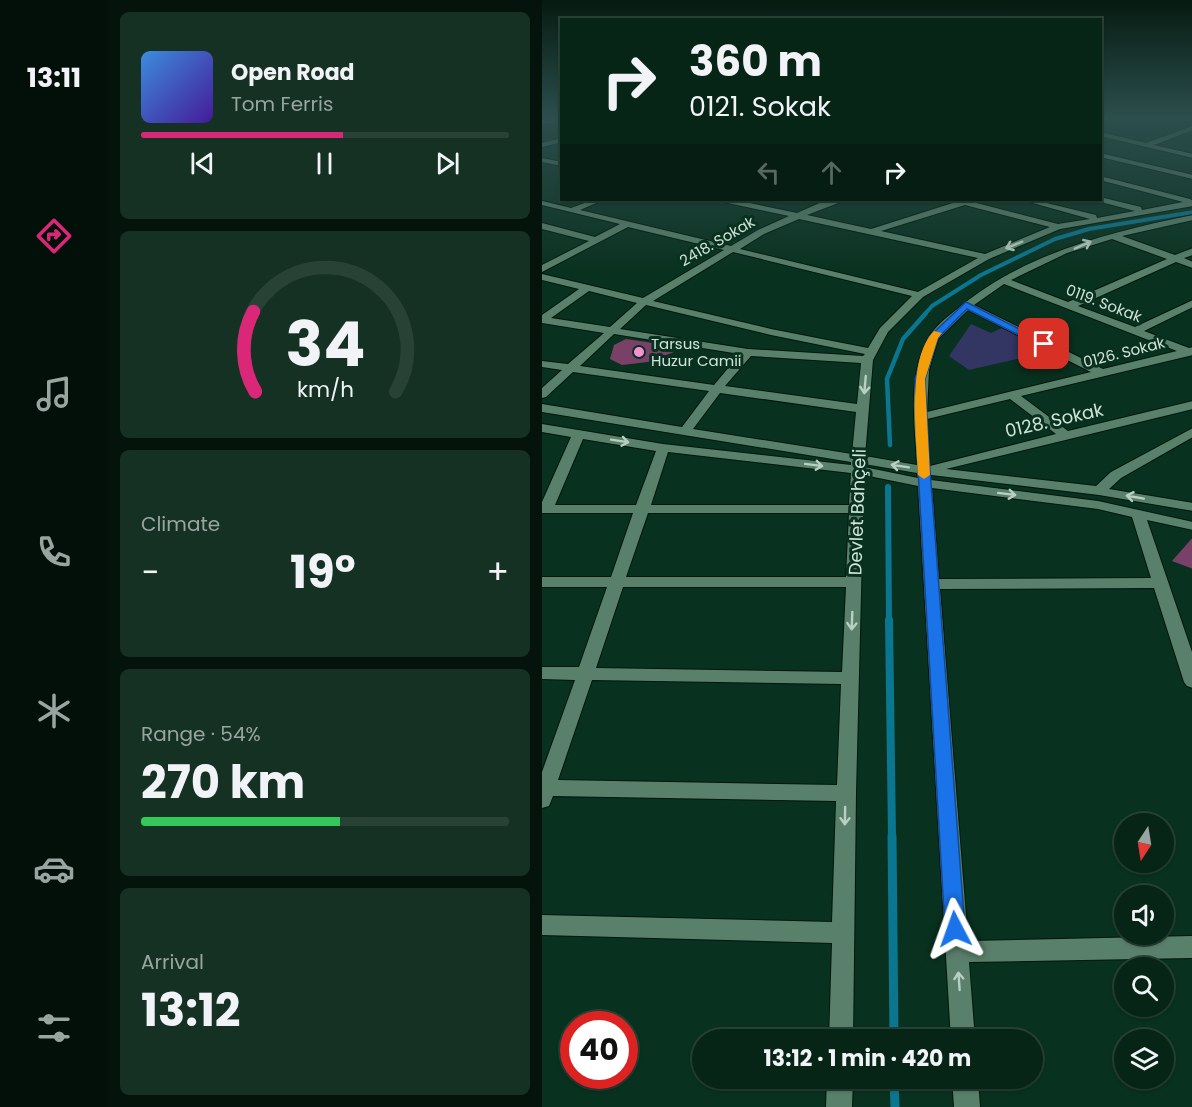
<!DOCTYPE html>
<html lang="en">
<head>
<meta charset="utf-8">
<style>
	body { margin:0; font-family:Poppins,sans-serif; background:#153124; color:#f1f3f6; height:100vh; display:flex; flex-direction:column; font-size:22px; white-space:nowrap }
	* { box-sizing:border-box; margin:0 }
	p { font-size:20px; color:#98a5a1 }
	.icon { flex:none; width:33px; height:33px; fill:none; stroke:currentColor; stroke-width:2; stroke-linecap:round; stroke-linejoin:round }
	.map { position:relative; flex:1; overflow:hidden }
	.drawer { display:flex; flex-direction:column; gap:12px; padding:12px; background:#04140d; width:434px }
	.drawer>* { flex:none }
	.banner { position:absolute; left:18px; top:18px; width:542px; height:183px; border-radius:0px; box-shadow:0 2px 4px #0004,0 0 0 2px #284236; background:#072517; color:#f1f3f6; overflow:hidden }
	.needle { width:39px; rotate:192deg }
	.buttons { position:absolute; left:572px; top:813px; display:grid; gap:12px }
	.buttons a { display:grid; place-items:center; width:60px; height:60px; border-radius:50%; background:#072517; box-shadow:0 2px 4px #0004,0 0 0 2px #284236; font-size:30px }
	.speed { position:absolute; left:18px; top:1011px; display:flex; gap:12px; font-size:30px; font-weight:700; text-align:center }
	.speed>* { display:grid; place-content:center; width:78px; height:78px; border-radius:50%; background:#072517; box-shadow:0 2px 4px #0004,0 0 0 2px #284236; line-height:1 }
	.speed .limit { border:9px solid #d22; background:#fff; color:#111 }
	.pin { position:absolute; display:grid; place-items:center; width:51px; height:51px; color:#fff; margin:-26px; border-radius:12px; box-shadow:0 3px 9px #0006 }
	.me { position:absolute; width:66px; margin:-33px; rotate:356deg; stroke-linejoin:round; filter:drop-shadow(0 0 4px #0008) }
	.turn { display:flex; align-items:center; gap:21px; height:126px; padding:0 30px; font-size:27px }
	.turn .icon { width:78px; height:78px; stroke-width:2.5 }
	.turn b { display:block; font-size:42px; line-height:51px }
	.lanes { display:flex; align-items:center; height:57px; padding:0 30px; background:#0003; justify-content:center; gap:30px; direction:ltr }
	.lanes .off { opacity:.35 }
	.big { font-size:45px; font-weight:700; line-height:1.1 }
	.drawer .card { flex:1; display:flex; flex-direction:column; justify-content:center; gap:9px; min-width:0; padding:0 21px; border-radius:9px; background:#153124 }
	.drawer .dial { align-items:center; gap:0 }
	.dial svg { height:156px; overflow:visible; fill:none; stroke:#284236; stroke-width:7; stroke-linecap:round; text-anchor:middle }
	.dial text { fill:#f1f3f6; stroke:none }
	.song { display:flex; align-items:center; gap:18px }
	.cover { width:72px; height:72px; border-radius:9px; background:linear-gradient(135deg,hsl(210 70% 55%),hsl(260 70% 35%)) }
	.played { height:6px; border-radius:3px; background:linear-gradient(90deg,#db2777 55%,#284236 55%) }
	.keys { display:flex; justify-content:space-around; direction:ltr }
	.heat { display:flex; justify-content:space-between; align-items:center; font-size:33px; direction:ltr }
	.charge { height:9px; border-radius:4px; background:linear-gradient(90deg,#34c759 54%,#284236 0) }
	.trip { position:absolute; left:150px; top:1029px; width:351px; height:60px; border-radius:30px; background:#072517; box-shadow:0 2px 4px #0004,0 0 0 2px #284236; font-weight:700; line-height:60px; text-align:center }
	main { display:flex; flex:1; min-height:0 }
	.tabs { display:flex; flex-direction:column; width:108px; justify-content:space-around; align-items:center; background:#030f09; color:#98a5a1 }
	.tabs .icon { width:42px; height:42px }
	.tabs .active { color:#db2777 }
	.tabs b { font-size:27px; color:#f1f3f6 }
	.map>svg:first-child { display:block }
	.green { fill:#333563 }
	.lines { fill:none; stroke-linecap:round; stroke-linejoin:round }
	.stream-far4 { stroke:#0b768f; stroke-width:4 }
	.stream-far3 { stroke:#0b768f; stroke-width:4.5 }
	.stream-far2 { stroke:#0b768f; stroke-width:6 }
	.stream-far1 { stroke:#0b768f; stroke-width:8 }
	.stream { stroke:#0b768f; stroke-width:9 }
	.building { fill:#7a4168 }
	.minor-casing { stroke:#00170a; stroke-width:2 }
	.minor { fill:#59806b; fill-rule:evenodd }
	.oneway { stroke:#b8d0c2 }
	.route { fill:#1a73e8; stroke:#114b97; stroke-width:1.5 }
	.slow { fill:#f59e0b }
	.poi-dot { fill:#f491d4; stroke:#09311f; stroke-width:2 }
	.labels { text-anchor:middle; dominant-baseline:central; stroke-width:6; stroke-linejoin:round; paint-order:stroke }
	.far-street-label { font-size:15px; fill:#d0e4d8; stroke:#09311f }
	.far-poi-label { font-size:15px; fill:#d0e4d8; stroke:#09311f; text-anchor:start }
	.street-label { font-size:18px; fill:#d0e4d8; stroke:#09311f }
</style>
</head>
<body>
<main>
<nav class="tabs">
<b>13:11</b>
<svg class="icon active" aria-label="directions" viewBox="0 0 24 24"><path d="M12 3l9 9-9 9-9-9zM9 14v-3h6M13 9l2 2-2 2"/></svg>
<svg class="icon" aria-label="music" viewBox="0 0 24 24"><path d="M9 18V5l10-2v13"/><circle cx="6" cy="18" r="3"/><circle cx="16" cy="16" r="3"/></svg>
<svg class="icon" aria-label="phone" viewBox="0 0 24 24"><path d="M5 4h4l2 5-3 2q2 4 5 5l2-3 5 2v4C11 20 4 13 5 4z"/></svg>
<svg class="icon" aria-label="climate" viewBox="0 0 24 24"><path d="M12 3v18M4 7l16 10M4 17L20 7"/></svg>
<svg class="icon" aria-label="car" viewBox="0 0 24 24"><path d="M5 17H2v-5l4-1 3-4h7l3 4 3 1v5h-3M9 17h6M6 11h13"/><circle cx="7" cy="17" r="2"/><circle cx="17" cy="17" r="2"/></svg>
<svg class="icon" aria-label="filters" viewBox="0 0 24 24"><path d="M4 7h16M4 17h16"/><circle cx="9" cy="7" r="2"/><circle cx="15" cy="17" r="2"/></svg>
</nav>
<section class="drawer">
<div class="card">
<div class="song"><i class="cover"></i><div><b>Open Road</b><p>Tom Ferris</p></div></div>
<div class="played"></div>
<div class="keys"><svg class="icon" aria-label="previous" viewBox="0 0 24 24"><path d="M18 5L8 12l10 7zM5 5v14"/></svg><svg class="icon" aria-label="pause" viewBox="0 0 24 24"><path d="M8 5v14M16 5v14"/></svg><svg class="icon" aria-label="next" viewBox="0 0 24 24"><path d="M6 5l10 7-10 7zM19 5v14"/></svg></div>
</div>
<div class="card dial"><svg viewBox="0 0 100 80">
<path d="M14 69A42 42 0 1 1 86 69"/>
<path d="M14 69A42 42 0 0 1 13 28" stroke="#db2777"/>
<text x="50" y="56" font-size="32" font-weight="700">34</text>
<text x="50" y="72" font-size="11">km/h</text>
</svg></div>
<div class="card"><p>Climate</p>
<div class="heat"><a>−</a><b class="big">19°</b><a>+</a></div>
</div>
<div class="card"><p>Range · 54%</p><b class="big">270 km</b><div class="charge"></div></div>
<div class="card"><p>Arrival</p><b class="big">13:12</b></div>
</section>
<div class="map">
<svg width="651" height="1107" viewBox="0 0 651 1107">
	<rect width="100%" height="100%" fill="#09311f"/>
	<path class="green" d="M429,324L449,333L462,327L510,351L427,370L407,356Z"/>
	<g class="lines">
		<path class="stream-far4" d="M383,314L390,306L439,275L513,239L547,229L651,212"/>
		<path class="stream-far3" d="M348,445L345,379L361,339L384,313"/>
		<path class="stream-far2" d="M346,487L347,622"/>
		<path class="stream-far1" d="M347,620L350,837"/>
		<g class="stream">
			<path d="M350,836L352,1040"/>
			<path d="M352,1078L353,1107"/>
		</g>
	</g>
	<g class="building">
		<path d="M84,339L112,343H114L112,347L132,352L106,362L80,365L68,359L72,345Z"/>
		<path d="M651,537V569L630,561Z"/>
	</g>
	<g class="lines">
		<g class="minor-casing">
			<g id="minor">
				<path d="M20,118V121L0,124V120Z"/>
				<path d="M559,118H570L558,123Z"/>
				<path d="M651,126V130L612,145L651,154V158L558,136V132L604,143Z"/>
				<path d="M20,138V142L0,147V143Z"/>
				<path d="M558,153L651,175V179L558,157Z"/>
				<path d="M0,158L20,162V166L0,162Z"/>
				<path d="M558,176L648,199L651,201V206L518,229L447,259L381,297L346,332L331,360L323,456L375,465C373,424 365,377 386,339C392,327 404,318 414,310C480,254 567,232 651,215V220L580,236L633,255L651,248V255L642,258L651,262V268L634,262L536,306L593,327L651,300V307L602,331L647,348L651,347V355L479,396L526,431L651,401V409L404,469L554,486L569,472L651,428V437L579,478L567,489L651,503V511L557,495L389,475V480L556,501L651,522V530L605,520L651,655V688L645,686L642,682L612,588L398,589L426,941L651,936V958L427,962L433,1040H409L376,486L322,475L314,793L311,1040H287L290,943L0,935V915L290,922L294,801L11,796L7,806L0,808V772L33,680L0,679V667H37L65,587H0V577H69L91,513H0V502L29,437L0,432V424L121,444L309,465V462L0,412V404L140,427L167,391L31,372L4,397L0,398V388L20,370L0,367V361L26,364L62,333L0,323V315L37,289L0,280V274L101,298L182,250L86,227L0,272V265L47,241L0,229V223L53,237L78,224L0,205V201L29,208L51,200H61L38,210L189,246L216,230L247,216L181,202L180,200H193L255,213L280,202L304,200L265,215L329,229L414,202L412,200H423L516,224L548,219L480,200H492L554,215L555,218L593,211L555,201L558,197L599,207L600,210L641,202L558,180ZM423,205L508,227L443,254L339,231ZM257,219L436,258L376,292L198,249L222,234ZM570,239L625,259L526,302L469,280L525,253ZM191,252L370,296L338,328L326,348L229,329L111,301ZM462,284L635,351L561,369L432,305ZM47,291L95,303L68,327L9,318ZM104,305L229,335L323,354L321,356L206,349L78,329ZM426,310L549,372L385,412L387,370L396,339ZM72,334L198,354L172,385L38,366ZM209,356L319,363L315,404L183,386ZM178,393L314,412L310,454L151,429ZM468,399L514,434L388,466L385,419ZM41,439L114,451L94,505H13ZM126,452L309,473L307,505H109ZM322,464L375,473L376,478L322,467ZM390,488L556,509L590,517L609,578L397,579ZM106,513H307L304,577H84ZM81,587H304L300,672L54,668ZM50,680L299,684L295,785L16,780Z"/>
				<path d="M285,1078H311L310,1107H284Z"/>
				<path d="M410,1078H436L438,1107H412Z"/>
			</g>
		</g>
		<use href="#minor" class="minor"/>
	</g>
	<defs><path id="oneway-shaft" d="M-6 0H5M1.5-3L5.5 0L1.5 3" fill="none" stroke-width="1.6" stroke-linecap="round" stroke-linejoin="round" transform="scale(1.5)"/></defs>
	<g class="oneway">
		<use href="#oneway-shaft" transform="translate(472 245) rotate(158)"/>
		<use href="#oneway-shaft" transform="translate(541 245) rotate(-24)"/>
		<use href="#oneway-shaft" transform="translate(323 385) rotate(95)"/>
		<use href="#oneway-shaft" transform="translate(78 441) rotate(9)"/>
		<use href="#oneway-shaft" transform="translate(272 465) rotate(7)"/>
		<use href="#oneway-shaft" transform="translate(358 466) rotate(-171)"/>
		<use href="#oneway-shaft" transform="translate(465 494) rotate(7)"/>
		<use href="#oneway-shaft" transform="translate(593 497) rotate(-170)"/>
		<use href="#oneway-shaft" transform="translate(310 621) rotate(92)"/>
		<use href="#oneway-shaft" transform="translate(303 816) rotate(91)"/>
		<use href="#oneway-shaft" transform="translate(417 981) rotate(-94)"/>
	</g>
	<linearGradient id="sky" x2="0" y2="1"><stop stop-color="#051b11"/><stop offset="0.43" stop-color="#2c4e4d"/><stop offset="1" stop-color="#2c4e4d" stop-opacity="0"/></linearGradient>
	<rect width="651" height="273" fill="url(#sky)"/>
	<path class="route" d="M424,302L507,344L499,346L425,309L396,338L383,379L388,470L423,929L420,936L413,939L406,936L403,929L376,470L373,379L387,337Z"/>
	<path class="slow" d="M392,331L400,333L396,338L383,379L388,475L382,479L376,475C375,438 364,358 392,331Z"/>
	<circle class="poi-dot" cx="97" cy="352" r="6"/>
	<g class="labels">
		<g class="far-street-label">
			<text transform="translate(175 241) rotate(-30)">2418. Sokak</text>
			<text transform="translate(562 303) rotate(21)">0119. Sokak</text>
			<text transform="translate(582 352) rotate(-14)">0126. Sokak</text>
		</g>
		<g class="far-poi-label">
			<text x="109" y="343">Tarsus<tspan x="109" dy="17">Huzur Camii</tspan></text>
		</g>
		<g class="street-label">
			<text transform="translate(512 420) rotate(-13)">0128. Sokak</text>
			<text transform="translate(315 512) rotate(-88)">Devlet Bahçeli</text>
		</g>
	</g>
</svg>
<div class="buttons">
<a><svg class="needle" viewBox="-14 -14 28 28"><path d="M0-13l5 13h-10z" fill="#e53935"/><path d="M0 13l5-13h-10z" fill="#98a5a1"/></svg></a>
<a><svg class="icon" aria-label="sound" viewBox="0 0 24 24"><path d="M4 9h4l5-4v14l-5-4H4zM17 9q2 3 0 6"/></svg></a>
<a><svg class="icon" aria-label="search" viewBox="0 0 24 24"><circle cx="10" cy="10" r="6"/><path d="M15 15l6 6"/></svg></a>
<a><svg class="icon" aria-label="layers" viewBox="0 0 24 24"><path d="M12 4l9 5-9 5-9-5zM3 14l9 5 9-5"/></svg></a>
</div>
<div class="speed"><div class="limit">40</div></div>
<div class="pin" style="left:502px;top:344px;background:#d93025"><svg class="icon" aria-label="arrive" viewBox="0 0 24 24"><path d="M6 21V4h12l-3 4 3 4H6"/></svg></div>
<svg class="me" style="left:413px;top:929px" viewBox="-20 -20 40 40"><path d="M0-17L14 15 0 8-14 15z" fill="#1a73e8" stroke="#fff" stroke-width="4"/></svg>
<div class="trip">13:12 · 1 min · 420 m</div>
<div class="banner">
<div class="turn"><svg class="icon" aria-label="right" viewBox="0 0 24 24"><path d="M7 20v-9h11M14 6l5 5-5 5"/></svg><div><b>360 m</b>0121. Sokak</div></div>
<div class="lanes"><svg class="icon off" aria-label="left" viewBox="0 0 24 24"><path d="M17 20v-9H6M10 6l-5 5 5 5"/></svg><svg class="icon off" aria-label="ahead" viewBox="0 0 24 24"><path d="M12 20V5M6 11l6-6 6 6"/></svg><svg class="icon" aria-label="right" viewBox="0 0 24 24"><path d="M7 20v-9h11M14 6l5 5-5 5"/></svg></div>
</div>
</div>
</main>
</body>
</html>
